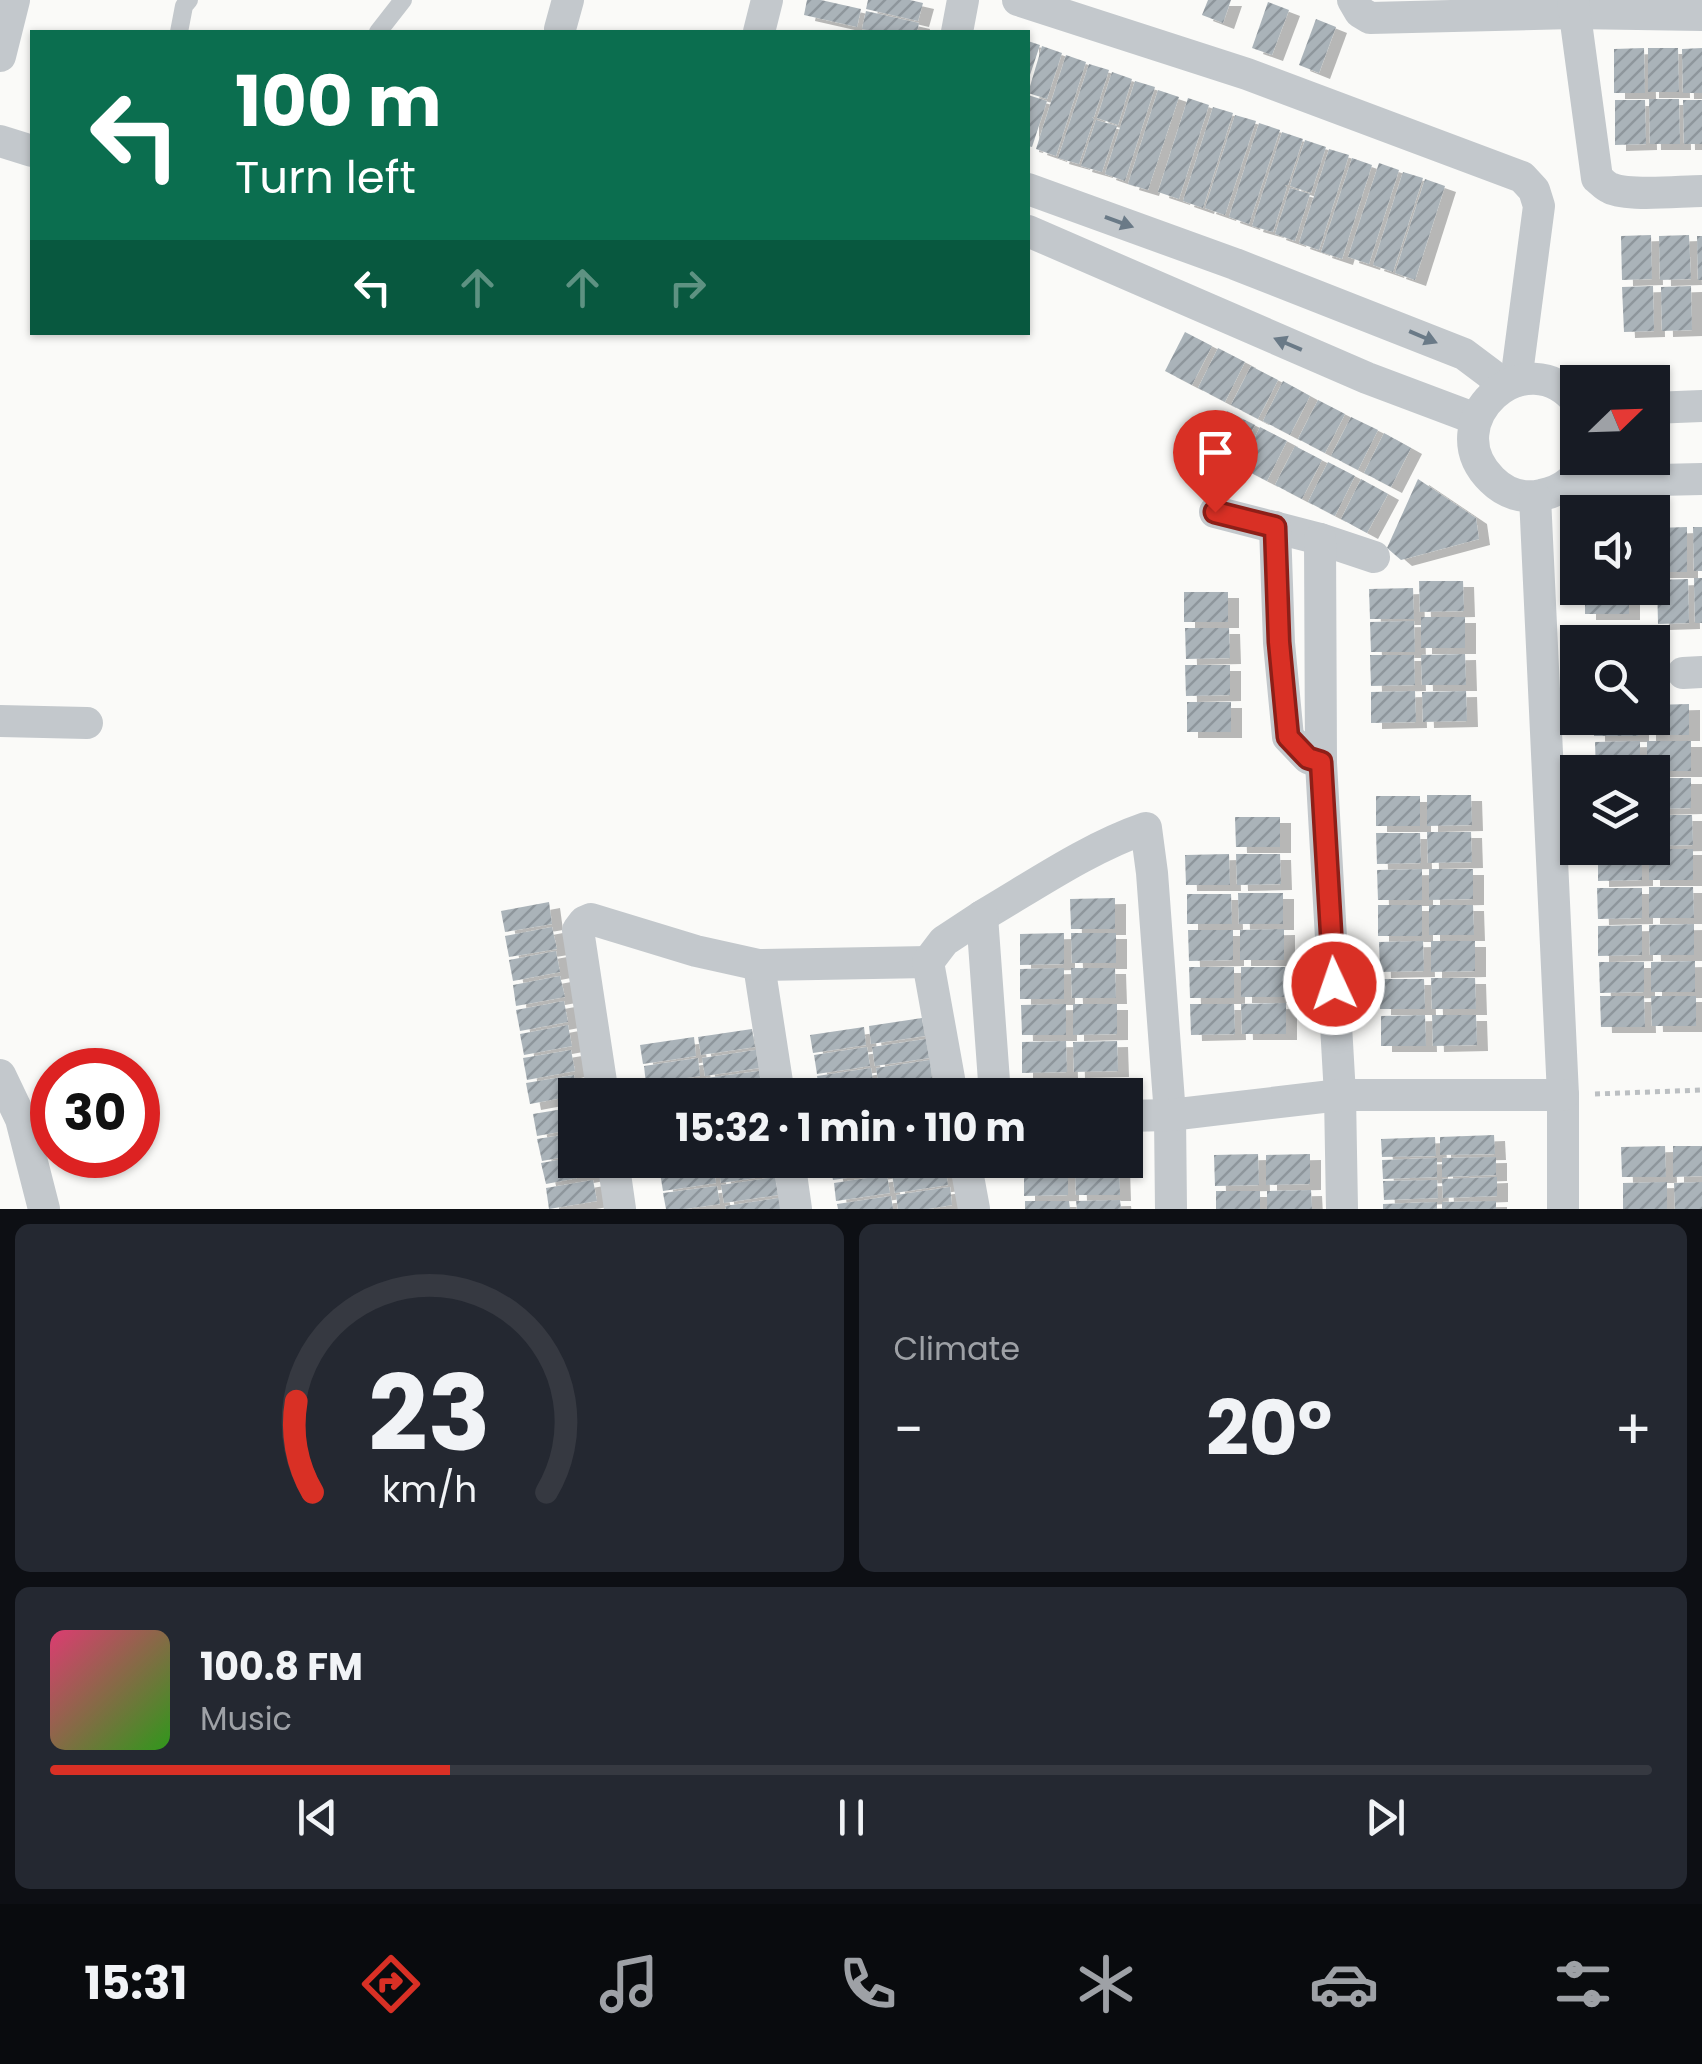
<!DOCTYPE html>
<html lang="en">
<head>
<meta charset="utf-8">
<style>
	body { margin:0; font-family:Poppins,sans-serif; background:#242831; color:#f1f3f6; height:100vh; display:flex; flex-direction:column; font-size:38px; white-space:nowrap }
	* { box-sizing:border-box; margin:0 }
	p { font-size:32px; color:#9ea1a6 }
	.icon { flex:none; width:55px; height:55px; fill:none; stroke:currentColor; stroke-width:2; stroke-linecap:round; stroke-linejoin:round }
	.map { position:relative; height:1209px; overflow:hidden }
	.drawer { display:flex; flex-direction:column; gap:15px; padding:15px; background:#0d0f14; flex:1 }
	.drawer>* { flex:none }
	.hud { position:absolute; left:30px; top:30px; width:1000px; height:305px; border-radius:0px; box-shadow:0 2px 8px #0004; background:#0b6e4f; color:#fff; overflow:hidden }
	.needle { width:65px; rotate:67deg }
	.tools { position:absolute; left:1560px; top:365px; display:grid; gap:20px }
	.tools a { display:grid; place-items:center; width:110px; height:110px; border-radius:0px; background:#171b24; box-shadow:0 2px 8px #0004; font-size:50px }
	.speed { position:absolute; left:30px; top:1048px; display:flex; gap:20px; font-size:50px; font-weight:700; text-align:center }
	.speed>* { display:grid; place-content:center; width:130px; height:130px; border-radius:50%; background:#171b24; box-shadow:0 2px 8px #0004; line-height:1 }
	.speed .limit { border:15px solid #d22; background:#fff; color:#111 }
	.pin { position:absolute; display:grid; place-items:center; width:85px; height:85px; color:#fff; margin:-102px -42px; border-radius:50% 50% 50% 0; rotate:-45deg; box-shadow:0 0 10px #0007 }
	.pin .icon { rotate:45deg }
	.me { position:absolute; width:110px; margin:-55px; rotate:357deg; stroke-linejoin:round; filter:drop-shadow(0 0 8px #0008) }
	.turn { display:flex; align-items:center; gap:35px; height:210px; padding:0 40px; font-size:45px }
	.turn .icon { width:130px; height:130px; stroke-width:2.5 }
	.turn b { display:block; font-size:70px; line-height:85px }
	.lanes { display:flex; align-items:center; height:95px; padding:0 40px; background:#0003; justify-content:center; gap:50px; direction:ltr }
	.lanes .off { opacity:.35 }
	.big { font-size:75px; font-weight:700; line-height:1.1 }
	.drawer .tile { flex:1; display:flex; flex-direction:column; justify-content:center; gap:15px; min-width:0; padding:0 35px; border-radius:15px; background:#242831 }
	.drawer .dial { align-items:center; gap:0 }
	.dial svg { height:260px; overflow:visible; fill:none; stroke:#363941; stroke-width:7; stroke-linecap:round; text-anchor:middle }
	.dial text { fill:#f1f3f6; stroke:none }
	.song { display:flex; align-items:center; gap:30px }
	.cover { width:120px; height:120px; border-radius:15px; background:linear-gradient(135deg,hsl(340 70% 55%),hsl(110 70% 35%)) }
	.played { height:10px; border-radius:5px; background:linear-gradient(90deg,#d93025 25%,#363941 25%) }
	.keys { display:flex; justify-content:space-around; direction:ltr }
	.heat { display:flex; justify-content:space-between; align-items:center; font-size:55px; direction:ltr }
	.drawer .tiles { flex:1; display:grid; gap:15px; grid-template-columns:1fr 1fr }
	.tile:last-child { grid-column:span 2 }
	.trip { position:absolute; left:558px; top:1078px; width:585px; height:100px; border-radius:0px; background:#171b24; box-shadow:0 2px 8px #0004; font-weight:700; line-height:100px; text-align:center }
	.menu { display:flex; height:160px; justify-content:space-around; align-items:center; background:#090b0e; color:#9ea1a6 }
	.menu .icon { width:70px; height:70px }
	.menu .active { color:#d93025 }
	.menu b { font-size:45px; color:#f1f3f6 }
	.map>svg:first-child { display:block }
	.building { fill:url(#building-hatch); filter:url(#shadow) }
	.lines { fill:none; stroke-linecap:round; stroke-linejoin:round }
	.path { stroke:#bbbfc2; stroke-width:5; stroke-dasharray:5 5; stroke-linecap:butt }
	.lane { stroke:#c3c8cc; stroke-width:18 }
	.street { stroke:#c3c8cc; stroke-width:32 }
	.oneway { fill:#6a7a87 }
	.route-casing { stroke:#8d1f18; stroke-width:25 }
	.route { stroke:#d93025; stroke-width:18 }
</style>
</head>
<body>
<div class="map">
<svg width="1702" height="1209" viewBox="0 0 1702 1209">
	<defs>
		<pattern id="building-hatch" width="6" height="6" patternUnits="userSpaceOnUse" patternTransform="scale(2.5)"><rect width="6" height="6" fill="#aab3b9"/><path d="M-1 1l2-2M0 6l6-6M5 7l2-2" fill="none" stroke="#8e969c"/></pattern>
		<filter id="shadow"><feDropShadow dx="11" dy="6" stdDeviation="0" flood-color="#0004"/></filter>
	</defs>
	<rect width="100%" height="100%" fill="#fafaf8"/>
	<g class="building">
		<path d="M807,0H821L861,9L857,27L804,15Z"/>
		<path d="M868,0H910L923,3L918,21L866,9Z"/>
		<path d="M1208,0H1231L1223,23L1202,15Z"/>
		<path d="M1268,2L1289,10L1272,55L1252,48Z"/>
		<path d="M866,11L919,23L917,32H877L862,29Z"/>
		<path d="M1316,19L1336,27L1319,73L1299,65Z"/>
		<path d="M1028,41L1040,45L1028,81Z"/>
		<path d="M1042,46L1062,53L1047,99L1028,93Z"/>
		<path d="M1644,48L1645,93H1614V49Z"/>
		<path d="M1648,48H1678L1679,92H1648Z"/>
		<path d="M1702,48V93H1683L1682,49Z"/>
		<path d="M1066,55L1086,62L1056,156L1036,149Z"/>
		<path d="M1089,64L1109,70L1094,117H1092L1094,119L1079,164L1058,158Z"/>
		<path d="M1112,72L1132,79L1118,125L1097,118Z"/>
		<path d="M1135,81L1155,87L1125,181L1105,174Z"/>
		<path d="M1158,90L1179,97L1148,190L1128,184Z"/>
		<path d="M1028,95L1047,101L1032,147L1028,146Z"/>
		<path d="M1188,98L1209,105L1179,199L1158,192Z"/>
		<path d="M1649,99H1679L1680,144H1650Z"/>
		<path d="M1615,100H1645L1646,144L1615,145Z"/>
		<path d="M1683,100H1702V144H1684Z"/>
		<path d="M1213,107L1233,113L1203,208L1183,201Z"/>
		<path d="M1235,115L1256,121L1225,215L1205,208Z"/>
		<path d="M1096,120L1117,126L1102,172L1081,166Z"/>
		<path d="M1259,123L1280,130L1249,224L1229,217Z"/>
		<path d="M1282,132L1303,139L1288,185H1285L1287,187L1273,232L1252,226Z"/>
		<path d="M1305,140L1326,147L1311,193L1290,186Z"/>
		<path d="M1329,149L1349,155L1319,250L1299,243Z"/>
		<path d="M1352,158L1372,165L1342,259L1321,252Z"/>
		<path d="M1379,163L1399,170L1369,264L1348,257Z"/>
		<path d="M1403,172L1423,178L1393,272L1373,265Z"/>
		<path d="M1425,179L1445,186L1415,280L1395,273Z"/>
		<path d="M1290,188L1310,194L1295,241L1275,234Z"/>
		<path d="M1651,235L1652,279L1622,280L1621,236Z"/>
		<path d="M1689,235L1691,279L1660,280L1659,236Z"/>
		<path d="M1697,236H1702V280H1698Z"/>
		<path d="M1653,286L1654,331L1624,332L1622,287Z"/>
		<path d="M1691,286L1692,330L1662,331L1661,287Z"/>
		<path d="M1185,332L1212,346L1192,385L1165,371Z"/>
		<path d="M1218,348L1245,362L1225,402L1198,388Z"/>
		<path d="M1251,366L1278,380L1258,419L1231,405Z"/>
		<path d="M1283,381L1310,396L1290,435L1263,421Z"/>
		<path d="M1318,400L1345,414L1325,453L1298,439Z"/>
		<path d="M1227,411L1255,425L1234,465L1207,451Z"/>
		<path d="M1351,417L1378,430L1358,470L1331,456Z"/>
		<path d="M1260,427L1287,441L1267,481L1240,467Z"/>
		<path d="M1384,433L1411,448L1391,487L1364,473Z"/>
		<path d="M1295,446L1322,460L1302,499L1275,485Z"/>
		<path d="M1328,462L1355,476L1335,516L1308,502Z"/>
		<path d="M1361,479L1388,494L1367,533L1341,519Z"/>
		<path d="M1418,479L1476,518L1479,539L1401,560L1387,548Z"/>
		<path d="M1687,527V572H1657L1656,528Z"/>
		<path d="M1693,527H1702V571H1694Z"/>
		<path d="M1694,578H1702V623H1695Z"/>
		<path d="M1688,579L1689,623L1658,624L1657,580Z"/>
		<path d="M1419,581H1463L1464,611L1420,612Z"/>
		<path d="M1413,588L1414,619H1370L1369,589Z"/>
		<rect x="1585" y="588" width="44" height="26"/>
		<rect x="1184" y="592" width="44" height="30"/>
		<rect x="1421" y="617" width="44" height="31"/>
		<path d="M1414,621L1415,652H1371L1370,622Z"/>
		<path d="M1185,628H1229L1230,658L1186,659Z"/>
		<path d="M1636,634V642H1592V635Z"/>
		<path d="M1465,654L1466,685H1422L1421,655Z"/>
		<path d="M1370,655H1414L1415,685L1371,686Z"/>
		<path d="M1185,665H1230V695L1186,696Z"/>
		<path d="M1415,691L1416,722L1371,723V692Z"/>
		<path d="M1466,691L1467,721L1423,722L1422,692Z"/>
		<rect x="1187" y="702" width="44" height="30"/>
		<path d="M1689,704V735H1645V718H1652V705Z"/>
		<rect x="1594" y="718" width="44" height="18"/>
		<path d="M1640,741V772H1596L1595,742Z"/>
		<rect x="1647" y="741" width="44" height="30"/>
		<path d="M1652,778H1691V808L1652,809Z"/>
		<path d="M1427,795H1471L1472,825L1427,826Z"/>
		<rect x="1376" y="796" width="44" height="30"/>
		<path d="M1652,815H1692L1693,845L1652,846Z"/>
		<path d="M1235,817H1280V847H1236Z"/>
		<path d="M1427,832H1471L1472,862L1428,863Z"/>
		<path d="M1376,833H1420L1421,863L1377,864Z"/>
		<rect x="1649" y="849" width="44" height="31"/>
		<path d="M1598,850H1642V880L1598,881Z"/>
		<path d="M1229,854L1230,885H1186L1185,855Z"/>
		<path d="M1236,854H1280L1281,884L1237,885Z"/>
		<path d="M1422,869V900H1378L1377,870Z"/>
		<path d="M1429,869H1473V899L1429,900Z"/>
		<path d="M1649,887H1693L1694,918H1649Z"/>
		<path d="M1597,888H1642V918L1598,919Z"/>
		<path d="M1238,893H1283V924H1239Z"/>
		<path d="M1187,894H1231L1232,924H1187Z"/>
		<path d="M1115,898V929H1071L1070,899Z"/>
		<path d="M549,902L552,924L505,932L501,911Z"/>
		<rect x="1378" y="905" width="44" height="31"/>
		<path d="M1429,905H1473L1474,935H1429Z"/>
		<path d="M1694,924V955H1650L1649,925Z"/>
		<path d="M1642,925V955L1598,956V926Z"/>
		<path d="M552,927L557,949L509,957L505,936Z"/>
		<path d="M1284,929V960H1240V930Z"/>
		<path d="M1188,930H1233V960L1189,961Z"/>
		<path d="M1064,933V964L1020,965V934Z"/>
		<path d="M1071,933H1116V963H1072Z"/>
		<path d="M1423,941L1424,971L1380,972L1379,942Z"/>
		<path d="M1431,941H1475V971L1431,972Z"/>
		<path d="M556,951L560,972L513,981L509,960Z"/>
		<path d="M1695,961V992H1651V962Z"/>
		<path d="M1599,962H1644V992L1600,993Z"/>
		<path d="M1189,967H1234V998H1190Z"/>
		<rect x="1241" y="967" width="44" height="30"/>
		<path d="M1064,968V999H1020V969Z"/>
		<path d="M1071,968H1115L1116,998H1072Z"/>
		<path d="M560,976L565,997L516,1006L513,985Z"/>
		<path d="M1431,978H1475L1476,1009H1432Z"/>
		<path d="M1380,979H1424L1425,1009H1380Z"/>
		<path d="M1600,996H1644L1645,1027H1601Z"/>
		<path d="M1651,996H1696V1026H1652Z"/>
		<path d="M564,1001L568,1022L520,1031L516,1010Z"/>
		<path d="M1286,1003V1034H1242L1241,1004Z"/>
		<path d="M1066,1004V1035H1022L1021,1005Z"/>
		<path d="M1073,1004H1117V1034L1073,1035Z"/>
		<path d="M1190,1004H1234L1235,1034L1191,1035Z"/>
		<path d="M1425,1015L1426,1046H1381V1016Z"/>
		<path d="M1432,1015H1476L1477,1045L1433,1046Z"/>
		<path d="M922,1018L925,1036L871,1044L869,1026Z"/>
		<path d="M568,1025L572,1046L524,1055L520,1034Z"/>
		<path d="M864,1027L866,1045L813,1053L810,1035Z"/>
		<path d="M752,1029L755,1047L701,1055L698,1037Z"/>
		<path d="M694,1037L696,1056L643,1064L640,1045Z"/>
		<path d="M926,1039L929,1058L875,1066L872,1047Z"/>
		<path d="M1066,1041L1067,1072L1022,1073V1042Z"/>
		<path d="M1117,1041L1118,1071L1074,1072L1073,1042Z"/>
		<path d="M867,1047L870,1066L817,1074L814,1055Z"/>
		<path d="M571,1050L575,1071L527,1080L523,1058Z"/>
		<path d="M756,1050L759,1068L705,1076L702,1058Z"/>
		<path d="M698,1058L700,1076L646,1084L644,1066Z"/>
		<path d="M930,1060L932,1078L879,1087L876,1068Z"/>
		<path d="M871,1068L874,1087L820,1095L817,1076Z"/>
		<path d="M759,1071L762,1089L708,1095L706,1078Z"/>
		<path d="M574,1075L578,1095L530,1104L526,1083Z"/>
		<path d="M701,1079L703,1095H648L647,1087Z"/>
		<path d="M932,1083L934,1095H879L878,1091Z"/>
		<path d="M575,1107V1129L537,1136L533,1114Z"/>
		<path d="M575,1133V1155L542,1161L537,1139Z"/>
		<path d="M1494,1135L1495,1154L1440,1155V1137Z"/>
		<path d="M1435,1137L1436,1156L1382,1157L1381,1139Z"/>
		<path d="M1665,1146L1666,1177H1622L1621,1147Z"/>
		<path d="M1673,1146H1702V1176L1673,1177Z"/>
		<path d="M1258,1154L1259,1185L1215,1186L1214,1155Z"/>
		<path d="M1310,1154V1184L1266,1185V1155Z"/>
		<path d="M575,1157V1160H590L593,1175L546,1184L541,1163Z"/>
		<path d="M1496,1157V1175L1442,1177V1158Z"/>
		<path d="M1437,1158V1177L1383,1179L1382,1160Z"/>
		<path d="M657,1160H710L711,1162L659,1170Z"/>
		<path d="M748,1160H773L775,1175L721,1183L718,1164Z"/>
		<path d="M845,1160H885L887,1172L833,1180L830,1162Z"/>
		<path d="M890,1160H944L945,1164L891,1172Z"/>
		<path d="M1119,1164L1120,1195H1076L1075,1165Z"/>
		<path d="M713,1165L716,1183L663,1191L660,1173Z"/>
		<path d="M1068,1165V1195L1024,1196V1166Z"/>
		<path d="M945,1166L948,1185L895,1193L892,1174Z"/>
		<path d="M887,1175L890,1193L836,1201L834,1183Z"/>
		<path d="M775,1177L778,1195L724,1203L721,1185Z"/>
		<path d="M1497,1177V1196L1443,1198L1442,1179Z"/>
		<path d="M593,1180L597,1201L549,1209L546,1188Z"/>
		<path d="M1437,1180L1438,1198L1384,1200L1383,1181Z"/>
		<path d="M1667,1182V1209H1623V1183Z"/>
		<path d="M1702,1182V1209H1675L1674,1183Z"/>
		<path d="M717,1186L720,1204L685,1209H666L663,1193Z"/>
		<path d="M950,1187L952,1205L928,1209H898L896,1195Z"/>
		<path d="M1311,1190L1312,1209H1267V1191Z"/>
		<rect x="1216" y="1191" width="44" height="18"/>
		<path d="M891,1196L893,1209H838L837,1204Z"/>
		<path d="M779,1198L781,1209H726L725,1206Z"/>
		<path d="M1120,1200L1121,1209H1077L1076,1201Z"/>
		<path d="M1025,1201H1069L1070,1209H1025Z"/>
		<path d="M1496,1201V1209H1442V1202Z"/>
		<path d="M1437,1202V1209H1383V1204Z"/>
	</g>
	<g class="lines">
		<path class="path" d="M1595,1094L1702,1090"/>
		<g class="lane">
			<path d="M179,32L184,6L189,0"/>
			<path d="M378,32L403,0"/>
		</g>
		<g class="street">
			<path d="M1018,0L1247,74L1522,177L1534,190L1539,206L1516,381"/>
			<path d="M1353,0L1360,12L1370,18L1573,13L1702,15"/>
			<path d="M1573,0L1597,178C1601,181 1605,186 1610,188C1629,197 1680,191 1702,191"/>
			<path d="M560,29L568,0"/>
			<path d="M759,32L767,0"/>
			<path d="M957,32L963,0"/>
			<path d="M0,56L14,0"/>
			<path d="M0,141L32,151"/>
			<path d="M1028,189L1235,264L1464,354L1492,375L1499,389"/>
			<path d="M1028,231L1367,378L1476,419"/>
			<path d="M1578,403C1526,336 1433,423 1492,480C1505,493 1523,499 1541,495C1562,491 1579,478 1586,458"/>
			<path d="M1652,408L1702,406"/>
			<path d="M1570,482L1702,479"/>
			<path d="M1535,497L1563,1095V1209"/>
			<path d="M1215,512L1320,539L1374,557"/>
			<path d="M1275,527L1279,643L1288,737L1308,758L1321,763L1320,539"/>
			<path d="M1683,673L1702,672"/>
			<path d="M0,721L87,723"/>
			<path d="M1321,763L1340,1095L1342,1209"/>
			<path d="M982,916C1035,885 1088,848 1146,828L1152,873L1170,1115L1171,1209"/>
			<path d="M759,965L779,1095"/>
			<path d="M0,1075L21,1119L44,1209"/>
			<path d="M603,1095L578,930L584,922L591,919L696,951L759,965L928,962"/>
			<path d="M952,1095L928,962L944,941L982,916L995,1095"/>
			<path d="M1125,1116L1170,1115L1340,1095H1563"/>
			<path d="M613,1160L620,1209"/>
			<path d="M789,1160L796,1209"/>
			<path d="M965,1160L974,1209"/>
		</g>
	</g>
	<defs><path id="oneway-solid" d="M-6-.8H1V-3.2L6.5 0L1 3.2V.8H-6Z" transform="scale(2.5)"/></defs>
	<g class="oneway">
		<use href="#oneway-solid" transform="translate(1119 222) rotate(20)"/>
		<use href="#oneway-solid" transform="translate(1423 337) rotate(23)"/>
		<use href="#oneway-solid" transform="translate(1288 344) rotate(-157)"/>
	</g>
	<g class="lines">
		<g class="route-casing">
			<path id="route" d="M1215,512L1275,527L1279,642L1288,737L1308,758L1321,762L1334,984"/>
		</g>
		<use href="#route" class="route"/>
	</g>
</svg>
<div class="tools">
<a><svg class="needle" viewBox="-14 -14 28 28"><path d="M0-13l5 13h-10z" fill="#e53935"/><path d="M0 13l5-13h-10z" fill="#9ea1a6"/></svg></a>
<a><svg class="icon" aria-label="sound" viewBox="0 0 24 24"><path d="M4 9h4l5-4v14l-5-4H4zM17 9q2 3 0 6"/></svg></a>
<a><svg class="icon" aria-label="search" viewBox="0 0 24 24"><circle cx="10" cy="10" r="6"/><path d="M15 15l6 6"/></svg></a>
<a><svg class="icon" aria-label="layers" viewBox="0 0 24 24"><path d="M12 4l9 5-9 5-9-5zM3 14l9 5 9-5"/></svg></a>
</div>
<div class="speed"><div class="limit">30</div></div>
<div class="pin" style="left:1215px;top:512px;background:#d93025"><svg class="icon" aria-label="arrive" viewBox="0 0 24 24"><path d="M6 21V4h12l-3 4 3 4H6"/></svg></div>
<svg class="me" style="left:1334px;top:984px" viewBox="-20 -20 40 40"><circle r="17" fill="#d93025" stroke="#fff" stroke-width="3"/><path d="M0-11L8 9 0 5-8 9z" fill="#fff"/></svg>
<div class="trip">15:32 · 1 min · 110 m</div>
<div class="hud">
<div class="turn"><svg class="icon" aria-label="left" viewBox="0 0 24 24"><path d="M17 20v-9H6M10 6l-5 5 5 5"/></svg><div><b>100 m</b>Turn left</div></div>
<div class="lanes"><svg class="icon" aria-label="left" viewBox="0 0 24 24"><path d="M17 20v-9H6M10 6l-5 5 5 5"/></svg><svg class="icon off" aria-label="ahead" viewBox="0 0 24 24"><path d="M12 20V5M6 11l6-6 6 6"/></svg><svg class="icon off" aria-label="ahead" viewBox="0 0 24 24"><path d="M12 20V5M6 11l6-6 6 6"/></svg><svg class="icon off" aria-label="right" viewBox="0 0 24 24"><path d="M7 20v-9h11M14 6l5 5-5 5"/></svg></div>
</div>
</div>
<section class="drawer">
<div class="tiles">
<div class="tile dial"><svg viewBox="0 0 100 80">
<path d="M14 69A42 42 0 1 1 86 69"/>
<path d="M14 69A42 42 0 0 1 9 41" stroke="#d93025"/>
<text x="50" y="56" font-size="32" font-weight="700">23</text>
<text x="50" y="72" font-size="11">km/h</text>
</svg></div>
<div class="tile"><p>Climate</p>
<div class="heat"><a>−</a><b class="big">20°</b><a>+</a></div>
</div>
<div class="tile">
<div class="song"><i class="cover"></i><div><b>100.8 FM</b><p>Music</p></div></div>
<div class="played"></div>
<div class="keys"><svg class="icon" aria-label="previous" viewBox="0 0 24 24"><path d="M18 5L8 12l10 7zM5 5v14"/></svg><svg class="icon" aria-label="pause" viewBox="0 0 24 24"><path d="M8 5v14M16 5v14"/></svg><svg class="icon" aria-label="next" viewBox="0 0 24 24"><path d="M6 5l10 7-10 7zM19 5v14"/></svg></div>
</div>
</div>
</section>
<nav class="menu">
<b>15:31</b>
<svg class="icon active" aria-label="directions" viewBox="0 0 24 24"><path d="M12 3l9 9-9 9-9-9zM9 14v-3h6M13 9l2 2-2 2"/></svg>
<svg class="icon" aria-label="music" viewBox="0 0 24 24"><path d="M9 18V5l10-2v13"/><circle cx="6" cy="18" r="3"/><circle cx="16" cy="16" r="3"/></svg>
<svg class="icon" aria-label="phone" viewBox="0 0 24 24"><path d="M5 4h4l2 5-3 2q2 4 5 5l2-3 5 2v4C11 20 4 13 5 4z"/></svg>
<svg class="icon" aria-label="climate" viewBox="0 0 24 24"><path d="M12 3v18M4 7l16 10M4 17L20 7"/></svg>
<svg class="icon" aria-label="car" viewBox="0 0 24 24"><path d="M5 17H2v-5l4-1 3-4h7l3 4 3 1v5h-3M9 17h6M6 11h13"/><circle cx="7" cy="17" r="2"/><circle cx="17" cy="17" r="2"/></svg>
<svg class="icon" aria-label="filters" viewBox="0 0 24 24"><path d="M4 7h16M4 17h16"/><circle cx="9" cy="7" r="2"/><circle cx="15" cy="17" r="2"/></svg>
</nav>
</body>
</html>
